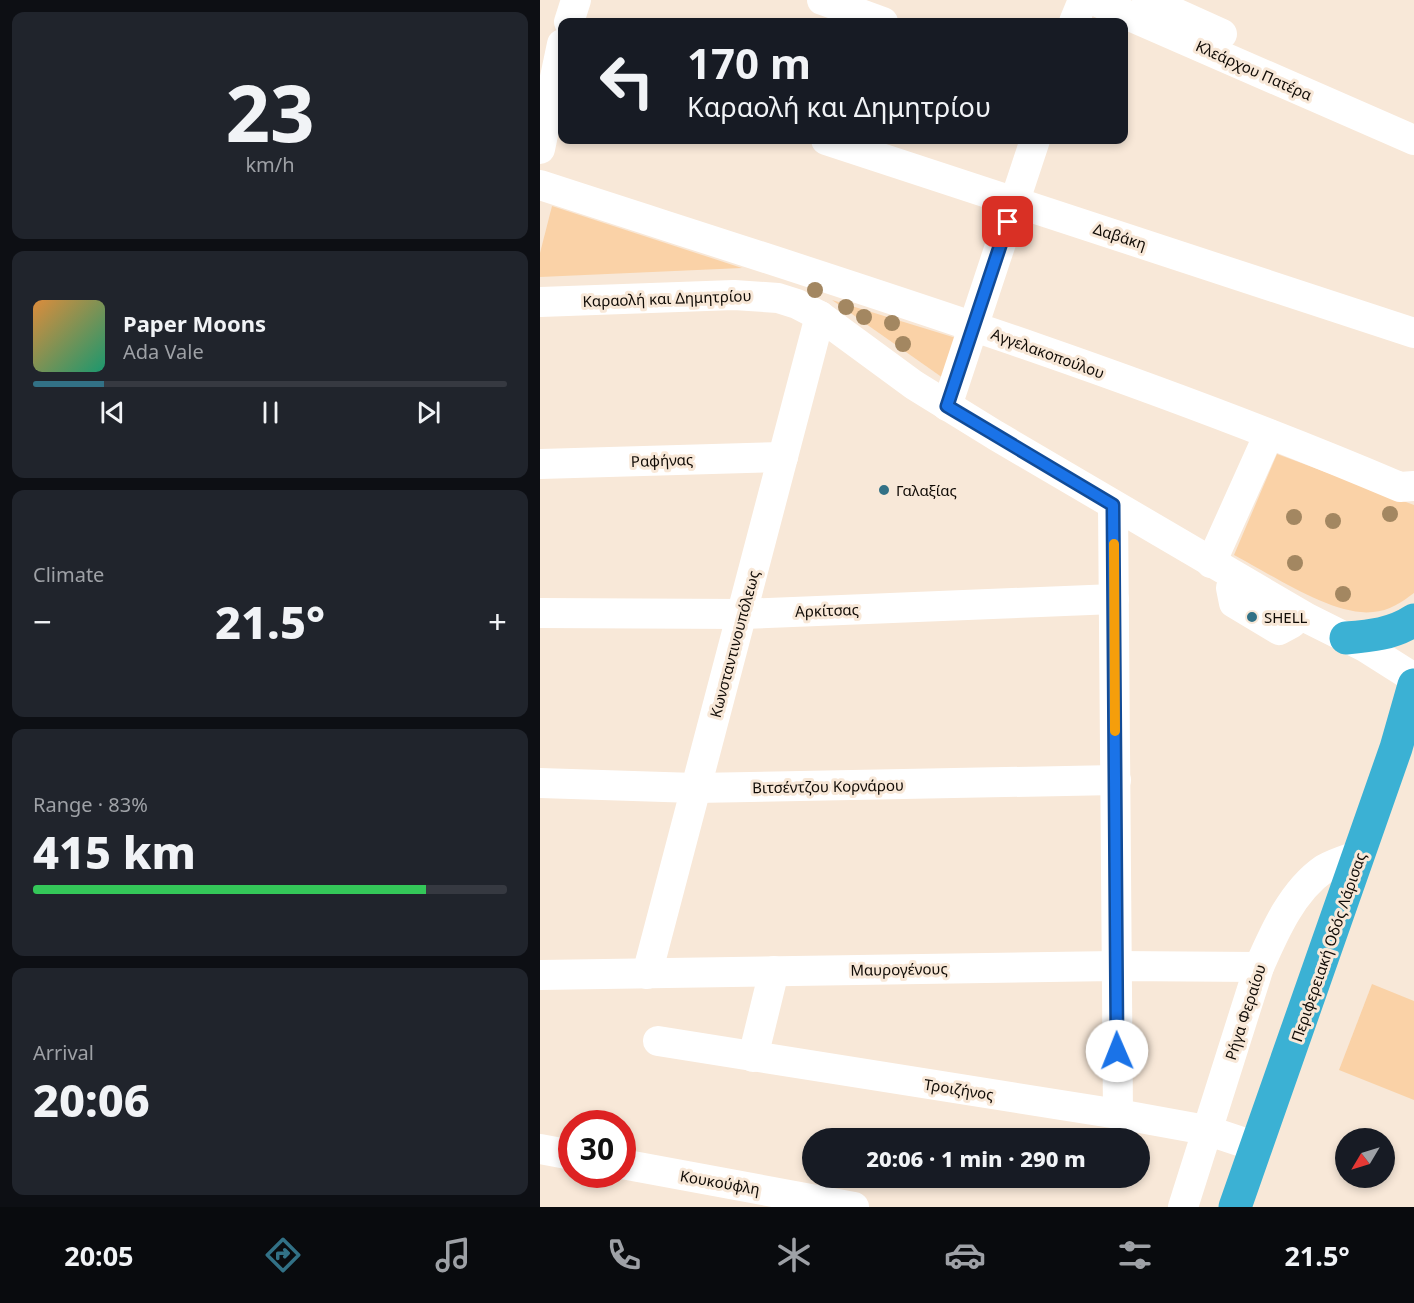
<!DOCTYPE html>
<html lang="en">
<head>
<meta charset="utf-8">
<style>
	body { margin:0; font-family:"Noto Sans",sans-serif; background:#20242c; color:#f1f3f6; height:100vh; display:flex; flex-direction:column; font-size:22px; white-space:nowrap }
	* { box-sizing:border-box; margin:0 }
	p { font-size:20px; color:#9ea1a6 }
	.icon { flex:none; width:33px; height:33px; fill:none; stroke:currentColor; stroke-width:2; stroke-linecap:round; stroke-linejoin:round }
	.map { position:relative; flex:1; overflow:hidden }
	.drawer { display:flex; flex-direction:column; gap:12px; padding:12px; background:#0d0f14; width:540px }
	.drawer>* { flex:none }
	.guide { position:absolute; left:18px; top:18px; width:570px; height:126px; border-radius:12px; box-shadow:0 3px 9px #0003; background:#171b24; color:#f1f3f6; overflow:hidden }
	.needle { width:39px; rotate:232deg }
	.buttons { position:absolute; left:795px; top:1128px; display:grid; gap:12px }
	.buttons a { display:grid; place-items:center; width:60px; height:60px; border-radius:50%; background:#171b24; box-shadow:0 3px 9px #0003; font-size:30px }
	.speed { position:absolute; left:18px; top:1110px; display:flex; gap:12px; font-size:30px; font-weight:700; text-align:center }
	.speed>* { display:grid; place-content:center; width:78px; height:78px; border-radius:50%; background:#171b24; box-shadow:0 3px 9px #0003; line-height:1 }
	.speed .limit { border:9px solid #d22; background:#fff; color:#111 }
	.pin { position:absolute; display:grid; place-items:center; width:51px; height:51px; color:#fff; margin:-26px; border-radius:12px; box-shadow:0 3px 9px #0006 }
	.me { position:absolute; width:66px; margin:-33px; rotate:359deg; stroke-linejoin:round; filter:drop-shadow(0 0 4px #0008) }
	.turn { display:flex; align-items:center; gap:21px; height:126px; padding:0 30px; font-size:27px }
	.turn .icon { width:78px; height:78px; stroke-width:2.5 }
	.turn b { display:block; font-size:42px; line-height:51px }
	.big { font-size:45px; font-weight:800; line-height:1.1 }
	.drawer .tile { flex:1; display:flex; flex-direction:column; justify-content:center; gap:9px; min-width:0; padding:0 21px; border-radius:12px; background:#20242c }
	.drawer .dial { align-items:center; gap:0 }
	.dial b { font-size:78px; line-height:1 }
	.song { display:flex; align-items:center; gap:18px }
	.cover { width:72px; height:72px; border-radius:9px; background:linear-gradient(135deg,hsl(30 70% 55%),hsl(160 70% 35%)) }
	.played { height:6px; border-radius:3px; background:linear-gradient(90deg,#327186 15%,#363941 15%) }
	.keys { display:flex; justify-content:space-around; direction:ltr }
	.heat { display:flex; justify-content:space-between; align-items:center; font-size:33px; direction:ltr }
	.charge { height:9px; border-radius:4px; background:linear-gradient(90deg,#34c759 83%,#363941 0) }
	.trip { position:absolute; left:262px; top:1128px; width:348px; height:60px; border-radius:30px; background:#171b24; box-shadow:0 3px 9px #0003; font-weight:800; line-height:60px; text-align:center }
	.tab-bar { display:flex; height:96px; justify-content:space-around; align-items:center; background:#090b0e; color:#9ea1a6 }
	.tab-bar .icon { width:42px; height:42px }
	.tab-bar .active { color:#327186 }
	.tab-bar b { font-size:27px; color:#f1f3f6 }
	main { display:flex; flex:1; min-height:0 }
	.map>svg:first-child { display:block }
	.green { fill:#fad2a7 }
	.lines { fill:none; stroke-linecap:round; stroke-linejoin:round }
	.minor { stroke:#fff; stroke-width:30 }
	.highway { stroke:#3bb1d4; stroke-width:33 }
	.tree { fill:#a38761 }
	.route-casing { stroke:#114b97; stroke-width:15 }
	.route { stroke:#1a73e8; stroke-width:10 }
	.slow { stroke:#f59e0b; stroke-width:10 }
	.poi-dot { fill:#327186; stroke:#f8e8d8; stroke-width:2 }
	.labels { text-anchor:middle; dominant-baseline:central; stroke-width:6; stroke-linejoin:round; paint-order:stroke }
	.street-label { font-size:15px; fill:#100b06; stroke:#f8e8d8 }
	.poi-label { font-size:15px; fill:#100b06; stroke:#f8e8d8; text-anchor:start }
</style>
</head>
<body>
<main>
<section class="drawer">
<div class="tile dial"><b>23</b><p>km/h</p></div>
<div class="tile">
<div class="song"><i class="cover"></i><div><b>Paper Moons</b><p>Ada Vale</p></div></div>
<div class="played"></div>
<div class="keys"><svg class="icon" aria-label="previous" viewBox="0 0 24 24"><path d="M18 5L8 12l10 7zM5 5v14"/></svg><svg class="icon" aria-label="pause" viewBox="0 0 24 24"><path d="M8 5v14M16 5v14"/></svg><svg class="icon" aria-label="next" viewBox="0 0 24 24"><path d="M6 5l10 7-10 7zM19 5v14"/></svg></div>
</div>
<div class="tile"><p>Climate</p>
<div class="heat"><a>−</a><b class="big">21.5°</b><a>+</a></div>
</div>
<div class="tile"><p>Range · 83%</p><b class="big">415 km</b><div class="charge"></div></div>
<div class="tile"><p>Arrival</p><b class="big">20:06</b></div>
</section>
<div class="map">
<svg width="874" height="1207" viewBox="0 0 874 1207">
	<rect width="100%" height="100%" fill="#f8e8d8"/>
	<g class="green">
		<path d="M12,206L202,268L0,277V253Z"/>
		<path d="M292,300L416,338L403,378Z"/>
		<path d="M737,454L874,505V593C862,602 849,611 833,612C793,617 729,573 694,555Z"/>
		<path d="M832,984L874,1001V1100L799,1070Z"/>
	</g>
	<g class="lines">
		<g class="minor">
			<path d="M282,0L343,22"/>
			<path d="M553,0L874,140"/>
			<path d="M607,0L682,34"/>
			<path d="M29,22L36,0"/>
			<path d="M534,22L543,0"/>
			<path d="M286,140L874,333"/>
			<path d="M0,149L22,44"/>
			<path d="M0,185C289,279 580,368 860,487L874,486"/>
			<path d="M0,302L194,295L238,298L257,304L280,316L374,385L455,435L767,618L825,647L874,678"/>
			<path d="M407,406L495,140"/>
			<path d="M0,464L243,457"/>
			<path d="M573,505L578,1114"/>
			<path d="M671,563L729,434"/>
			<path d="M691,588L694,603L739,630L752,623"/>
			<path d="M0,613L202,614L574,599"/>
			<path d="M0,783L155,788L576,780"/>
			<path d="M107,974L280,316"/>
			<path d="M0,975L575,966L719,967"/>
			<path d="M118,1041L578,1114L666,1130L717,1147"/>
			<path d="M213,1057L234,971"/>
			<path d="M0,1149L32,1155"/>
			<path d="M82,1164L314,1207"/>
			<path d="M643,1207L719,967C734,933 752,891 784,869C794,863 808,859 819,855"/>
		</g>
		<g class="highway">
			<path d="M806,638C830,636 853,634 874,620"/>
			<path d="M695,1207L856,748L874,685"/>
		</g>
	</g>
	<g class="tree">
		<circle cx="275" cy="290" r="8"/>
		<circle cx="306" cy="307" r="8"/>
		<circle cx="324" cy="317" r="8"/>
		<circle cx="352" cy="323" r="8"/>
		<circle cx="363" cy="344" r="8"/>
		<circle cx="850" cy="514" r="8"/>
		<circle cx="754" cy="517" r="8"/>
		<circle cx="793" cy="521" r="8"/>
		<circle cx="755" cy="563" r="8"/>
		<circle cx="803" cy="594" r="8"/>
	</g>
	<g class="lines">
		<g class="route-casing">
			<path id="route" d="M468,222L407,406L573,505L577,1051"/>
		</g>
		<use href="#route" class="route"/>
		<path class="slow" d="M574,544L575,731"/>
	</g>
	<g class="poi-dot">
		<circle cx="344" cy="490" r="6"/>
		<circle cx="712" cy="617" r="6"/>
	</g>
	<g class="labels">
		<g class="street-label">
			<text transform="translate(714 70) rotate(24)">Κλεάρχου Πατέρα</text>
			<text transform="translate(580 236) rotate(18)">Δαβάκη</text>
			<text transform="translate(127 298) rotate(-2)">Καραολή και Δημητρίου</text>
			<text transform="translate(508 353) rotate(20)">Αγγελακοπούλου</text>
			<text transform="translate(122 460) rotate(-2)">Ραφήνας</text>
			<text transform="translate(287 610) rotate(-2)">Αρκίτσας</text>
			<text transform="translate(194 644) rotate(-75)">Κωνσταντινουπόλεως</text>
			<text transform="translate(288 786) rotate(-1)">Βιτσέντζου Κορνάρου</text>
			<text transform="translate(788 947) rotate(-71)">Περιφερειακή Οδός Λάρισας</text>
			<text transform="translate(359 969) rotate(-1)">Μαυρογένους</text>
			<text transform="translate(705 1012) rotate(-72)">Ρήγα Φεραίου</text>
			<text transform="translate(419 1089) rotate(9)">Τρoιζήνος</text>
			<text transform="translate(180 1182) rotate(10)">Κουκούφλη</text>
		</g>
		<g class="poi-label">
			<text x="356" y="490">Γαλαξίας</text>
			<text x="724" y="617">SHELL</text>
		</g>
	</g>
</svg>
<div class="buttons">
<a><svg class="needle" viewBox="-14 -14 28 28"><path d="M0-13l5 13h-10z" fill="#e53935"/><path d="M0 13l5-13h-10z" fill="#9ea1a6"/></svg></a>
</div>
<div class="speed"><div class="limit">30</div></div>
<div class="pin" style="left:468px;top:222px;background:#d93025"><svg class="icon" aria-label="arrive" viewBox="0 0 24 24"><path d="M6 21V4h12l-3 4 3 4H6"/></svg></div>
<svg class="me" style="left:577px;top:1051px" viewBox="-20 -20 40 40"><circle r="19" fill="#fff"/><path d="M0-13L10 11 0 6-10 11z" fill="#1a73e8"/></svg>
<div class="trip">20:06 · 1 min · 290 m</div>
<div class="guide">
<div class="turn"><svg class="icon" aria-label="left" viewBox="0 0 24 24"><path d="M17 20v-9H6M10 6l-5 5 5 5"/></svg><div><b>170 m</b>Καραολή και Δημητρίου</div></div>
</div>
</div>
</main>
<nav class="tab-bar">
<b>20:05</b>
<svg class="icon active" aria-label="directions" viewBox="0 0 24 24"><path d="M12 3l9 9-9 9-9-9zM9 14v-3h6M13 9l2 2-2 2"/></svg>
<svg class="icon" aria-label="music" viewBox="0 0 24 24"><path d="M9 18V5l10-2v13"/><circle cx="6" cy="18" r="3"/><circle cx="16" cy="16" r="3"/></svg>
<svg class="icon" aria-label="phone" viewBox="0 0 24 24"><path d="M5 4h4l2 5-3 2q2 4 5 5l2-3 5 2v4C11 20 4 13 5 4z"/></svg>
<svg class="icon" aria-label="climate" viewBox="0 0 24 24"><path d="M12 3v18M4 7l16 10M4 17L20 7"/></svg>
<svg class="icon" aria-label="car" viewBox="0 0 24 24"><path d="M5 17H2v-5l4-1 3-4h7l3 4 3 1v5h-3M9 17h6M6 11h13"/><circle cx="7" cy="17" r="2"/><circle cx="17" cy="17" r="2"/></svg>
<svg class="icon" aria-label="filters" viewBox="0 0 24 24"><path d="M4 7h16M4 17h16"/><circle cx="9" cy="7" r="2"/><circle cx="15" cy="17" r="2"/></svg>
<b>21.5°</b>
</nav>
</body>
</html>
